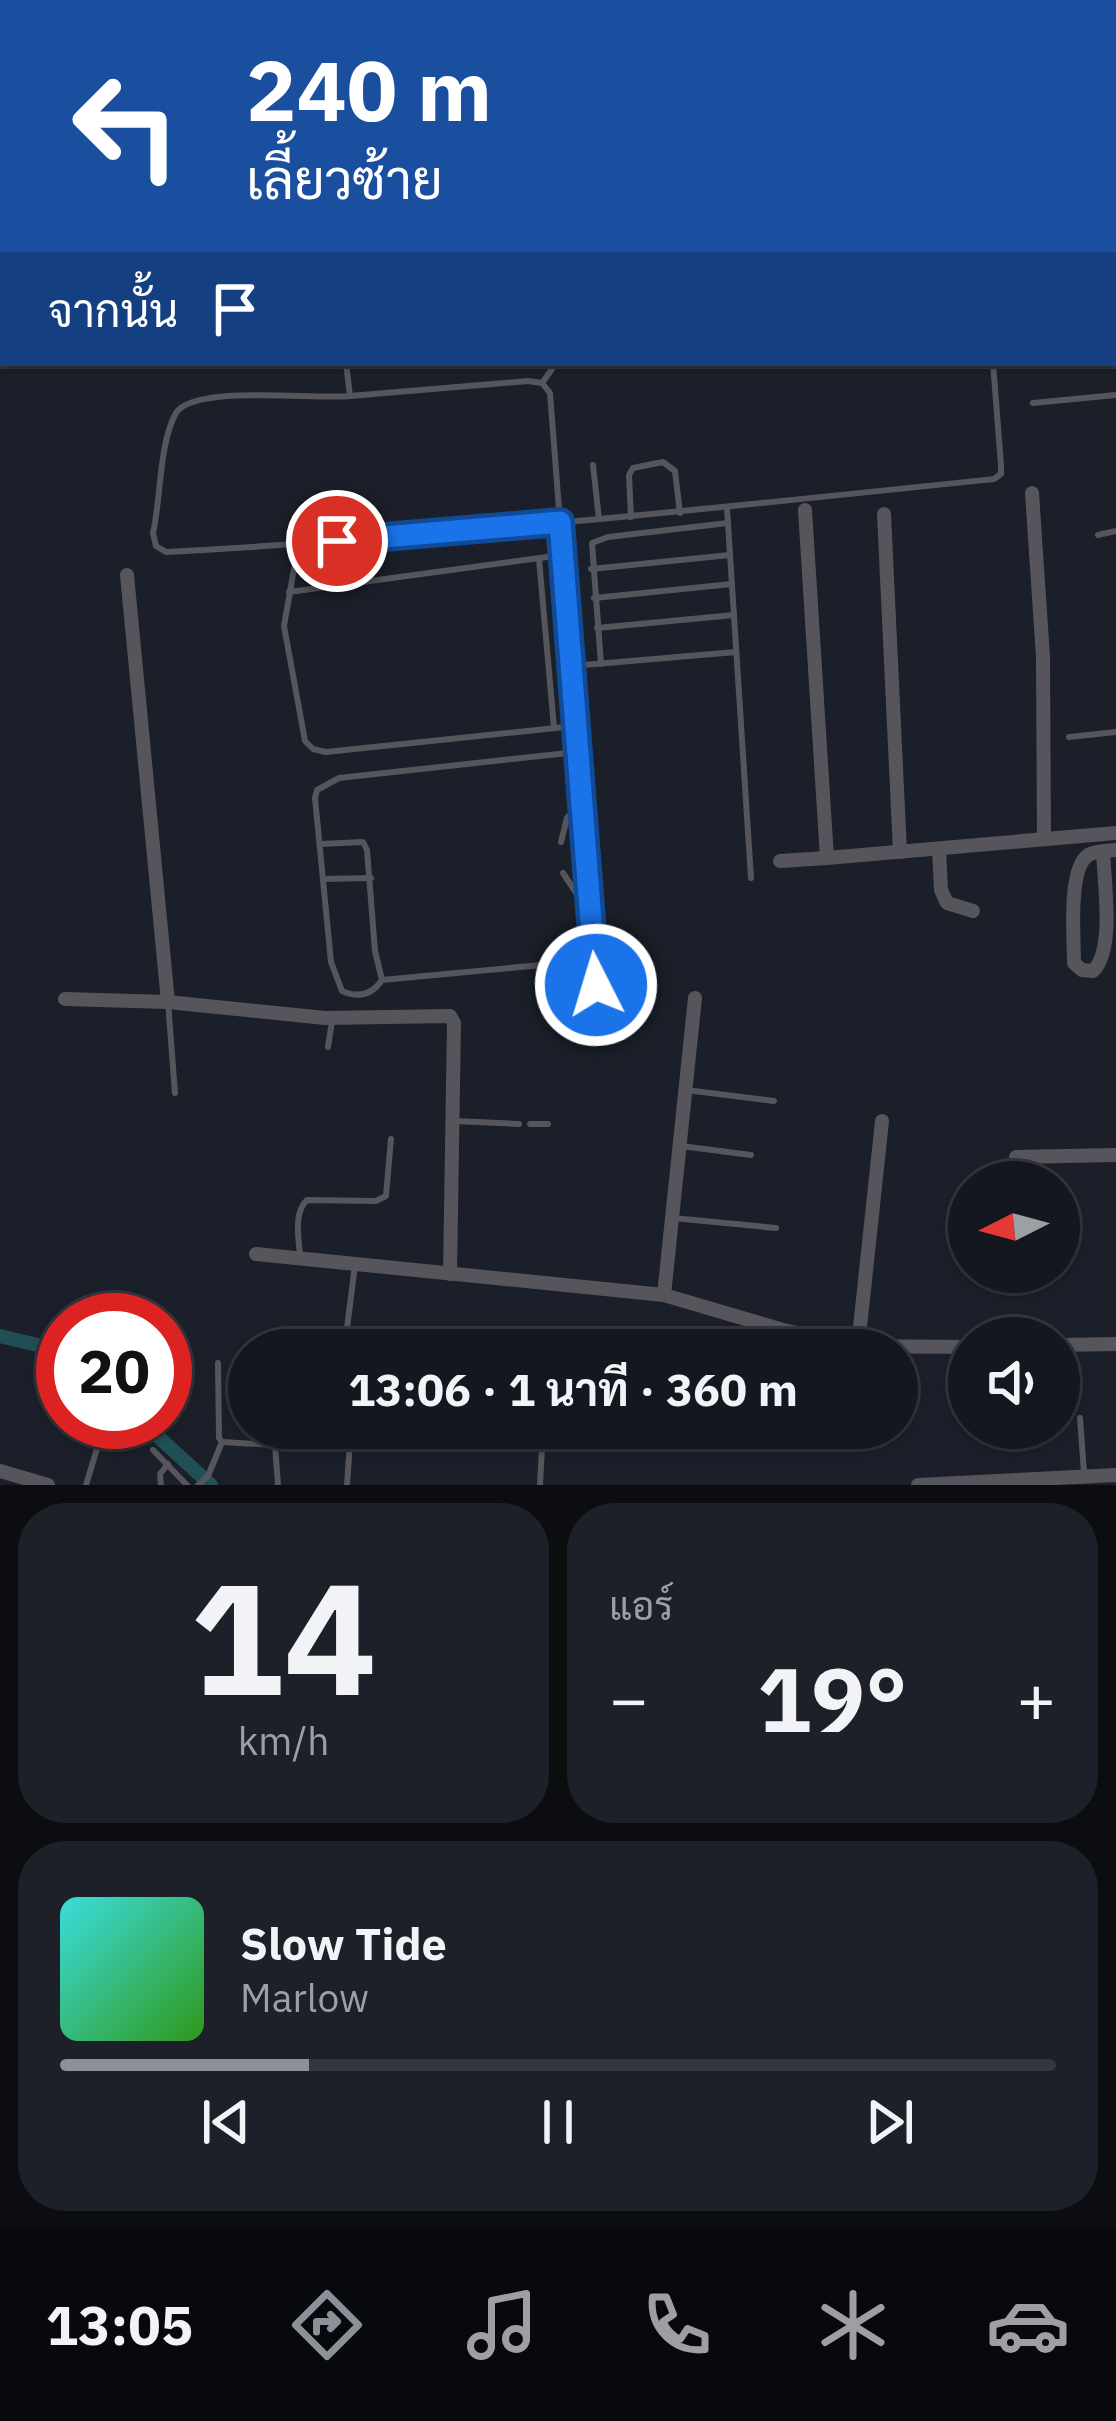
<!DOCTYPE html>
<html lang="th">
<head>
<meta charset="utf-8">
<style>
	body { margin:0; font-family:"IBM Plex Sans",Sarabun,sans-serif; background:#1d2028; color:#f1f3f6; height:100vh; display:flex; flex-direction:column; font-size:45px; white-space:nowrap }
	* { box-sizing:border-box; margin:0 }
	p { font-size:39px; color:#9d9fa4 }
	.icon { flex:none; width:66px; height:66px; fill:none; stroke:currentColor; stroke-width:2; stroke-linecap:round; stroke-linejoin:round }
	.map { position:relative; height:1485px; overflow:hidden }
	.side { display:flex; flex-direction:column; gap:18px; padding:18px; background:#0b0d11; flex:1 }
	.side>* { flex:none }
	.top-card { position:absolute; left:0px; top:0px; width:1116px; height:366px; box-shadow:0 3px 9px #0004,0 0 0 3px #33363d; background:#1a4fa0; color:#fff; overflow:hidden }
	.needle { width:78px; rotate:264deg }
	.controls { position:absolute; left:948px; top:1161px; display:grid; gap:24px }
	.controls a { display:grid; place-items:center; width:132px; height:132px; border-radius:50%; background:#14171f; box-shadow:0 3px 9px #0004,0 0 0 3px #33363d; font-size:60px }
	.speed { position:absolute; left:36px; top:1293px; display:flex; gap:24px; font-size:60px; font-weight:700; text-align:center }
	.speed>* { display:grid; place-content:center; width:156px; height:156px; border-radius:50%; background:#14171f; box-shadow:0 3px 9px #0004,0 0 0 3px #33363d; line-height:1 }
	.speed .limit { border:18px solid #d22; background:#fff; color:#111 }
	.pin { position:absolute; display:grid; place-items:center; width:102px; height:102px; color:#fff; margin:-51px; border:6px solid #fff; border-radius:50%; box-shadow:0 3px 12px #0007 }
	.me { position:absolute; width:132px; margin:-66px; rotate:355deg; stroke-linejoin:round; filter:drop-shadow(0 0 9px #0008) }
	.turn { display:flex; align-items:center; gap:42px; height:252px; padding:0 48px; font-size:54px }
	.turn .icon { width:156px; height:156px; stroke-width:2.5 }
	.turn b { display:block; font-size:84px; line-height:102px }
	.then { display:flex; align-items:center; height:114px; padding:0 48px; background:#0003; gap:24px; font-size:45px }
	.big { font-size:90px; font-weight:700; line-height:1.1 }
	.side .widget { flex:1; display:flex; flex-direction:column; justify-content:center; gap:18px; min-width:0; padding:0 42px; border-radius:48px; background:#1d2028 }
	.side .dial { align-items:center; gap:0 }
	.dial b { font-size:156px; line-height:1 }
	.song { display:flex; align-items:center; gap:36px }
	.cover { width:144px; height:144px; border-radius:18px; background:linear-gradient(135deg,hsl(180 70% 55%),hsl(110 70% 35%)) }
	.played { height:12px; border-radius:6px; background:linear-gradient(90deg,#8c9099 25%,#33363d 25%) }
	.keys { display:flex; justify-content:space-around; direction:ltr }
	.heat { display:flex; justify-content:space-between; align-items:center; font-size:66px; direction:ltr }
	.side .tiles { flex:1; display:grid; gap:18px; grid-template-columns:1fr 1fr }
	.widget:last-child { grid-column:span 2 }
	.trip { position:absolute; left:228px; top:1329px; width:690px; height:120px; border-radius:60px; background:#14171f; box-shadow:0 3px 9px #0004,0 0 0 3px #33363d; font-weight:700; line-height:120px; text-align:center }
	.tab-bar { display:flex; height:192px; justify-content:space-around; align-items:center; background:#08090c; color:#9d9fa4 }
	.tab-bar .icon { width:84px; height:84px }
	.tab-bar .current { color:#8c9099 }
	.tab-bar b { font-size:54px; color:#f1f3f6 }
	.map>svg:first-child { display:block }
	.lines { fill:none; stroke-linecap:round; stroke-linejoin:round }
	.canal { stroke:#204f55; stroke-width:14 }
	.lane { stroke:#56555b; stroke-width:6 }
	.street { stroke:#56555b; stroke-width:14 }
	.route-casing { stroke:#114b97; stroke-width:30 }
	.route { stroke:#1a73e8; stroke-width:21 }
</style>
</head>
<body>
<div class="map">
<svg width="1116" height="1485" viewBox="0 0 1116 1485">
	<rect width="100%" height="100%" fill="#1a1f29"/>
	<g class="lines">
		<g class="canal">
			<path d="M0,1336L63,1351"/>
			<path d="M142,1422L211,1485"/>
		</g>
		<g class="lane">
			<path d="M202,3V0"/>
			<path d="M1113,97H1116"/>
			<path d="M1113,332L1116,331"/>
			<path d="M346,363L350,396L528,381L542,383L550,393L596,985"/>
			<path d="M1112,363L1113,365"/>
			<path d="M542,383L555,365"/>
			<path d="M350,396C315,400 194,384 176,413C159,443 161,499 153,533L156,546L166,552C443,537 718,508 994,479L1001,474V465L993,363"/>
			<path d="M1033,403L1116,395"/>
			<path d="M593,465L599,519"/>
			<path d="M727,508L751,878"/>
			<path d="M631,517L629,475L633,468L663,462L675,471L680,513"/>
			<path d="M1098,535L1116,531"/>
			<path d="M293,545L295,563L284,626L305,741L313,749L326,752L575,726"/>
			<path d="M539,559L554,728"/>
			<path d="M591,569L730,555"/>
			<path d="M289,592L562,555"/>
			<path d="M594,598L732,584"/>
			<path d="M597,628L734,615"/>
			<path d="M601,664L592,543L608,537L728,523"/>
			<path d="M572,666L736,652"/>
			<path d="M1069,737L1116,732"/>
			<path d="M577,752L339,778L317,790L315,798L331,962L342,991C358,998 372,995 382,980L594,960"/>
			<path d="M561,842L567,818L580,803"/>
			<path d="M321,844L363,842L367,850L375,951L382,980"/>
			<path d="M563,873L588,911"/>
			<path d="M323,879L371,878"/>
			<path d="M168,1002L175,1093"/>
			<path d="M328,1047L332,1021"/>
			<path d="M686,1090L774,1101"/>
			<path d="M455,1121L519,1124"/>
			<path d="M530,1124H548"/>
			<path d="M681,1146L751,1155"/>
			<path d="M673,1218L776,1228"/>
			<path d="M300,1257C299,1239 293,1213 307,1200L376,1201L386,1196L391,1139"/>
			<path d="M352,1350L347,1328L355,1265"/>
			<path d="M218,1363L219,1438L222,1442L275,1445L278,1485"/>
			<path d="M1080,1418L1084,1473"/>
			<path d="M153,1450L187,1485"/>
			<path d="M86,1485L105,1422"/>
			<path d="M161,1485L160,1474L168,1464"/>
			<path d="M198,1485L208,1476L222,1442"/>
			<path d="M347,1485L351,1428"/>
			<path d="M540,1485L543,1428"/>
		</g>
		<g class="street">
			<path d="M1032,493L1043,657L1044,839"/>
			<path d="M805,510L827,858L1116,833"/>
			<path d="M884,514L900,852"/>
			<path d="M127,575L168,1002"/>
			<path d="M939,849L941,890L947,903L973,911"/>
			<path d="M1103,851C1104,882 1115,950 1093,971L1082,970L1074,963C1074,939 1068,871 1087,856C1094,851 1107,851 1116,850"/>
			<path d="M780,861L827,858"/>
			<path d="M65,999L168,1002L325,1018L450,1016L454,1023L450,1274"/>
			<path d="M1016,1157L1116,1155"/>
			<path d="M256,1254L664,1295L783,1330L858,1346L969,1347"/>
			<path d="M664,1295L695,998"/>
			<path d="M1059,1345L1116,1344"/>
			<path d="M858,1346L882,1121"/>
			<path d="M0,1471L48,1485"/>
			<path d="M918,1485L1116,1475"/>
		</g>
	</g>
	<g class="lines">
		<g class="route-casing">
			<path id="route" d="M337,541L560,522L596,985"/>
		</g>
		<use href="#route" class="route"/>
	</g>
</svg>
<div class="controls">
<a><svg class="needle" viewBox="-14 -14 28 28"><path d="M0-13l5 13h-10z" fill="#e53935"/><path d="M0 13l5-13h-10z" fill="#9d9fa4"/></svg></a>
<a><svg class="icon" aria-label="sound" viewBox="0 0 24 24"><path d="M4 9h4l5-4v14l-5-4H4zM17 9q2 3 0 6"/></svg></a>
</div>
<div class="speed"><div class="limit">20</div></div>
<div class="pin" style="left:337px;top:541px;background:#d93025"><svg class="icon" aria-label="arrive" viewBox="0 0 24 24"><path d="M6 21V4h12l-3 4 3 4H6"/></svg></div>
<svg class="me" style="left:596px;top:985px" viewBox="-20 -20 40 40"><circle r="17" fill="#1a73e8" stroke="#fff" stroke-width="3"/><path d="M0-11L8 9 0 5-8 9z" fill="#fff"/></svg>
<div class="trip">13:06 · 1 นาที · 360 m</div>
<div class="top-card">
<div class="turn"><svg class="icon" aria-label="left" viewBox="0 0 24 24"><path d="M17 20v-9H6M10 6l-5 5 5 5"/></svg><div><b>240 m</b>เลี้ยวซ้าย</div></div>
<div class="then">จากนั้น<svg class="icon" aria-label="arrive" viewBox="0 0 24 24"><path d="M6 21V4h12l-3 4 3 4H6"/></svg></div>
</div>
</div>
<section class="side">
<div class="tiles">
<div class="widget dial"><b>14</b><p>km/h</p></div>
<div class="widget"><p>แอร์</p>
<div class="heat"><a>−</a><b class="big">19°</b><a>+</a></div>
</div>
<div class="widget">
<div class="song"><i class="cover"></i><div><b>Slow Tide</b><p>Marlow</p></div></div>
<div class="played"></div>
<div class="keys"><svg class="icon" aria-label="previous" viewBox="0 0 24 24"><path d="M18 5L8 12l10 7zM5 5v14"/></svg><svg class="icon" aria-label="pause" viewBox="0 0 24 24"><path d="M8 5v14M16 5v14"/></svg><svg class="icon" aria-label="next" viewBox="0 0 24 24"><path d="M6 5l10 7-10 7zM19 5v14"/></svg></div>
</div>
</div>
</section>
<nav class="tab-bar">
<b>13:05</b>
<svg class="icon current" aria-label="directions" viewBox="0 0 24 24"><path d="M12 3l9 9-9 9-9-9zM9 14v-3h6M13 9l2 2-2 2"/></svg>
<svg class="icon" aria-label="music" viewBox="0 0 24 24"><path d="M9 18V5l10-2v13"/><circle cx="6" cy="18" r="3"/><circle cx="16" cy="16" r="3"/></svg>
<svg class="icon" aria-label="phone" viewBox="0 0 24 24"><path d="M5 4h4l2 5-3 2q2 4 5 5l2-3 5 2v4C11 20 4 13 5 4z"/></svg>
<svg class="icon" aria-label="climate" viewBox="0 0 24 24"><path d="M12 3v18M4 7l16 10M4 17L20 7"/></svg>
<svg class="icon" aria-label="car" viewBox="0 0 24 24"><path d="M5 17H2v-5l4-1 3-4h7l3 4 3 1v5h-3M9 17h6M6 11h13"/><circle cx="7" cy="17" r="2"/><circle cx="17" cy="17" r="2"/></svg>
</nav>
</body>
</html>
